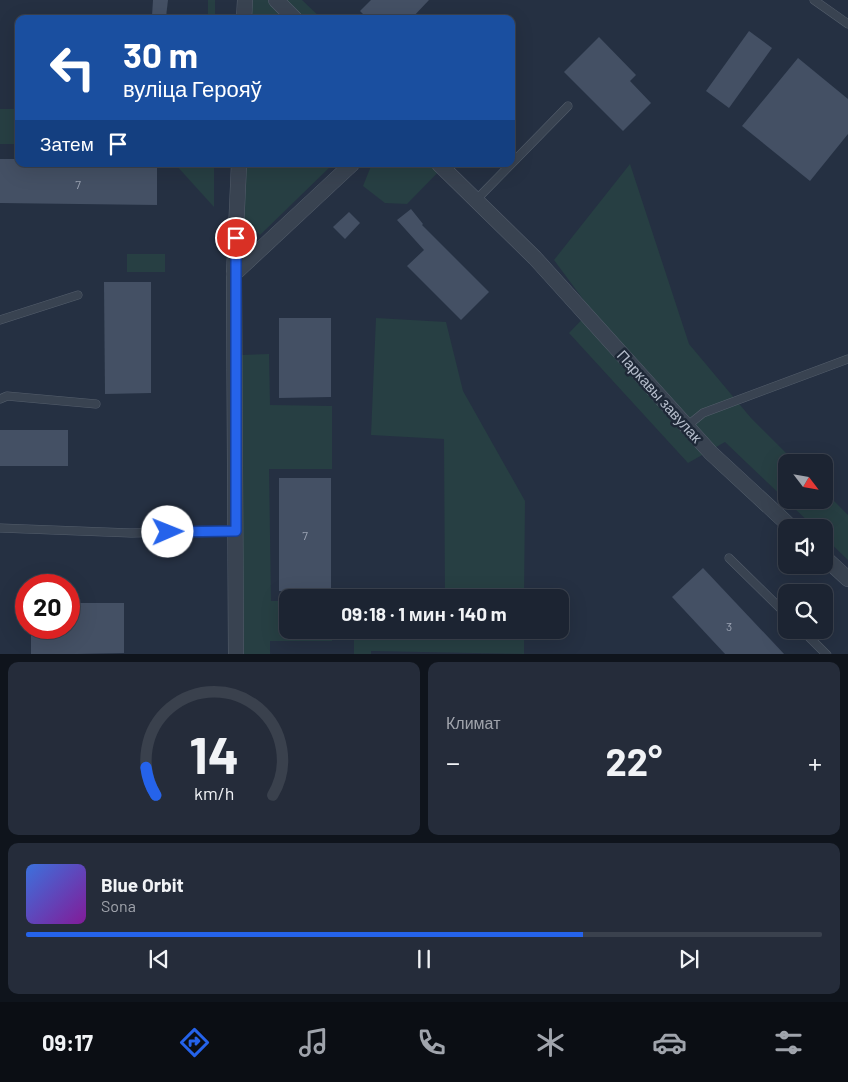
<!DOCTYPE html>
<html lang="ru">
<head>
<meta charset="utf-8">
<style>
	body { margin:0; font-family:Barlow,sans-serif; background:#252c3a; color:#f1f3f6; height:100vh; display:flex; flex-direction:column; font-size:19px; white-space:nowrap }
	* { box-sizing:border-box; margin:0 }
	p { font-size:16px; color:#a0a4ac }
	.icon { flex:none; width:28px; height:28px; fill:none; stroke:currentColor; stroke-width:2; stroke-linecap:round; stroke-linejoin:round }
	.map { position:relative; height:654px; overflow:hidden }
	.panel { display:flex; flex-direction:column; gap:8px; padding:8px; background:#0f141c; flex:1 }
	.panel>* { flex:none }
	.top-card { position:absolute; left:15px; top:15px; width:500px; height:152px; border-radius:10px; box-shadow:0 5px 20px #0002,0 0 0 1px #3a414d; background:#1a4fa0; color:#fff; overflow:hidden }
	.needle { width:32px; rotate:121deg }
	.fabs { position:absolute; left:778px; top:454px; display:grid; gap:10px }
	.fabs a { display:grid; place-items:center; width:55px; height:55px; border-radius:10px; background:#1c2432; box-shadow:0 5px 20px #0002,0 0 0 1px #3a414d; font-size:25px }
	.speed { position:absolute; left:15px; top:574px; display:flex; gap:10px; font-size:25px; font-weight:700; text-align:center }
	.speed>* { display:grid; place-content:center; width:65px; height:65px; border-radius:50%; background:#1c2432; box-shadow:0 5px 20px #0002,0 0 0 1px #3a414d; line-height:1 }
	.speed .limit { border:8px solid #d22; background:#fff; color:#111 }
	.pin { position:absolute; display:grid; place-items:center; width:42px; height:42px; color:#fff; margin:-21px; border:2px solid #fff; border-radius:50%; box-shadow:0 1px 5px #0007 }
	.me { position:absolute; width:55px; margin:-28px; rotate:89deg; stroke-linejoin:round; filter:drop-shadow(0 0 4px #0008) }
	.turn { display:flex; align-items:center; gap:18px; height:105px; padding:0 25px; font-size:22px }
	.turn .icon { width:65px; height:65px; stroke-width:2.5 }
	.turn b { display:block; font-size:35px; line-height:42px }
	.then { display:flex; align-items:center; height:48px; padding:0 25px; background:#0003; gap:10px; font-size:19px }
	.big { font-size:38px; font-weight:700; line-height:1.1 }
	.panel .tile { flex:1; display:flex; flex-direction:column; justify-content:center; gap:8px; min-width:0; padding:0 18px; border-radius:10px; background:#252c3a }
	.panel .dial { align-items:center; gap:0 }
	.dial svg { height:130px; overflow:visible; fill:none; stroke:#3a414d; stroke-width:7; stroke-linecap:round; text-anchor:middle }
	.dial text { fill:#f1f3f6; stroke:none }
	.song { display:flex; align-items:center; gap:15px }
	.cover { width:60px; height:60px; border-radius:8px; background:linear-gradient(135deg,hsl(220 70% 55%),hsl(290 70% 35%)) }
	.played { height:5px; border-radius:2px; background:linear-gradient(90deg,#2563eb 70%,#3a414d 70%) }
	.keys { display:flex; justify-content:space-around; direction:ltr }
	.heat { display:flex; justify-content:space-between; align-items:center; font-size:28px; direction:ltr }
	.panel .tiles { flex:1; display:grid; gap:8px; grid-template-columns:1fr 1fr }
	.tile:last-child { grid-column:span 2 }
	.trip { position:absolute; left:279px; top:589px; width:290px; height:50px; border-radius:10px; background:#1c2432; box-shadow:0 5px 20px #0002,0 0 0 1px #3a414d; font-weight:700; line-height:50px; text-align:center }
	.menu { display:flex; height:80px; justify-content:space-around; align-items:center; background:#0b0e14; color:#a0a4ac }
	.menu .icon { width:35px; height:35px }
	.menu .selected { color:#2563eb }
	.menu b { font-size:22px; color:#f1f3f6 }
	.map>svg:first-child { display:block }
	.green { fill:#273f43 }
	.building { fill:#445064 }
	.lines { fill:none; stroke-linecap:round; stroke-linejoin:round }
	.service-casing { stroke:#545e6c; stroke-width:9 }
	.minor-casing { stroke:#545e6c; stroke-width:16 }
	.service { stroke:#394351; stroke-width:8 }
	.minor { stroke:#394351; stroke-width:15 }
	.route-casing { stroke:#184099; stroke-width:12 }
	.route { stroke:#2563eb; stroke-width:9 }
	.labels { text-anchor:middle; dominant-baseline:central; stroke-width:5; stroke-linejoin:round; paint-order:stroke }
	.number-label { font-size:12px; fill:#9aa2b2 }
	.street-label { font-size:15px; fill:#b6becc; stroke:#1e2837 }
</style>
</head>
<body>
<div class="map">
<svg width="848" height="655" viewBox="0 0 848 655">
	<rect width="100%" height="100%" fill="#253042"/>
	<g class="green">
		<rect x="208" y="0" width="7" height="19"/>
		<path d="M249,0H302L322,19H248Z"/>
		<rect x="0" y="109" width="19" height="35"/>
		<path d="M175,164H214V207Z"/>
		<path d="M245,164H333L260,235L244,219Z"/>
		<path d="M368,164H446L407,204L385,203L363,186L371,166Z"/>
		<path d="M630,164L689,344L751,418L795,462H786V500H824V491L848,515V560L824,537V528L814,527L725,442L688,463L569,333L591,310L554,260Z"/>
		<rect x="127" y="254" width="38" height="18"/>
		<path d="M376,318L446,322L463,391L525,501L524,597H445L444,439L371,435Z"/>
		<path d="M269,354L270,405L332,406V469H269L271,601H287L288,630H332V641H270V654L241,655L242,355Z"/>
		<path d="M354,630H524V654L371,651V654H354Z"/>
	</g>
	<g class="building">
		<path d="M153,0H168L166,17L152,16Z"/>
		<path d="M371,0H429L411,19H368L360,11Z"/>
		<path d="M749,31L772,48L729,108L706,91Z"/>
		<path d="M599,37L636,75L630,81L651,103L623,131L564,72Z"/>
		<path d="M798,58L848,99V134L810,181L742,126Z"/>
		<path d="M0,159H19V164H157V205L0,203Z"/>
		<path d="M411,209L423,224L422,225L489,292L461,320L407,266L424,250L397,220Z"/>
		<path d="M349,212L360,223L345,239L333,227Z"/>
		<path d="M104,282H151V393L105,394Z"/>
		<path d="M279,318H331V397L279,398Z"/>
		<rect x="0" y="430" width="68" height="36"/>
		<rect x="279" y="478" width="52" height="113"/>
		<path d="M703,568L785,655H726L672,597Z"/>
		<path d="M69,603H124V653L31,655V628H69Z"/>
	</g>
	<g class="lines">
		<g class="service-casing">
			<g id="service">
				<path d="M814,0L848,24"/>
				<path d="M476,200L568,106"/>
				<path d="M0,320L78,295"/>
				<path d="M0,399L7,396L96,404"/>
				<path d="M687,426L703,413L848,359"/>
				<path d="M0,528L131,533L236,531"/>
				<path d="M729,558L786,614"/>
				<path d="M802,630L827,655"/>
			</g>
		</g>
		<g class="minor-casing">
			<g id="minor">
				<path d="M276,0L295,19"/>
				<path d="M244,19L245,0"/>
				<path d="M439,164L535,258L711,453L792,528"/>
				<path d="M234,274L352,164"/>
				<path d="M824,557L848,579"/>
				<path d="M236,655L234,274L239,164"/>
			</g>
		</g>
		<use href="#service" class="service"/>
		<use href="#minor" class="minor"/>
	</g>
	<g class="lines">
		<g class="route-casing">
			<path id="route" d="M168,532L236,531V238"/>
		</g>
		<use href="#route" class="route"/>
	</g>
	<g class="labels">
		<g class="number-label">
			<text x="78" y="184">7</text>
			<text x="305" y="535">7</text>
			<text x="729" y="626">3</text>
		</g>
		<g class="street-label">
			<text transform="translate(660 396) rotate(48)">Паркавы завулак</text>
		</g>
	</g>
</svg>
<div class="fabs">
<a><svg class="needle" viewBox="-14 -14 28 28"><path d="M0-13l5 13h-10z" fill="#e53935"/><path d="M0 13l5-13h-10z" fill="#a0a4ac"/></svg></a>
<a><svg class="icon" aria-label="sound" viewBox="0 0 24 24"><path d="M4 9h4l5-4v14l-5-4H4zM17 9q2 3 0 6"/></svg></a>
<a><svg class="icon" aria-label="search" viewBox="0 0 24 24"><circle cx="10" cy="10" r="6"/><path d="M15 15l6 6"/></svg></a>
</div>
<div class="speed"><div class="limit">20</div></div>
<div class="pin" style="left:236px;top:238px;background:#d93025"><svg class="icon" aria-label="arrive" viewBox="0 0 24 24"><path d="M6 21V4h12l-3 4 3 4H6"/></svg></div>
<svg class="me" style="left:168px;top:532px" viewBox="-20 -20 40 40"><circle r="19" fill="#fff"/><path d="M0-13L10 11 0 6-10 11z" fill="#2563eb"/></svg>
<div class="trip">09:18 · 1 мин · 140 m</div>
<div class="top-card">
<div class="turn"><svg class="icon" aria-label="left" viewBox="0 0 24 24"><path d="M17 20v-9H6M10 6l-5 5 5 5"/></svg><div><b>30 m</b>вуліца Герояў</div></div>
<div class="then">Затем<svg class="icon" aria-label="arrive" viewBox="0 0 24 24"><path d="M6 21V4h12l-3 4 3 4H6"/></svg></div>
</div>
</div>
<section class="panel">
<div class="tiles">
<div class="tile dial"><svg viewBox="0 0 100 80">
<path d="M14 69A42 42 0 1 1 86 69"/>
<path d="M14 69A42 42 0 0 1 8 52" stroke="#2563eb"/>
<text x="50" y="56" font-size="32" font-weight="700">14</text>
<text x="50" y="72" font-size="11">km/h</text>
</svg></div>
<div class="tile"><p>Климат</p>
<div class="heat"><a>−</a><b class="big">22°</b><a>+</a></div>
</div>
<div class="tile">
<div class="song"><i class="cover"></i><div><b>Blue Orbit</b><p>Sona</p></div></div>
<div class="played"></div>
<div class="keys"><svg class="icon" aria-label="previous" viewBox="0 0 24 24"><path d="M18 5L8 12l10 7zM5 5v14"/></svg><svg class="icon" aria-label="pause" viewBox="0 0 24 24"><path d="M8 5v14M16 5v14"/></svg><svg class="icon" aria-label="next" viewBox="0 0 24 24"><path d="M6 5l10 7-10 7zM19 5v14"/></svg></div>
</div>
</div>
</section>
<nav class="menu">
<b>09:17</b>
<svg class="icon selected" aria-label="directions" viewBox="0 0 24 24"><path d="M12 3l9 9-9 9-9-9zM9 14v-3h6M13 9l2 2-2 2"/></svg>
<svg class="icon" aria-label="music" viewBox="0 0 24 24"><path d="M9 18V5l10-2v13"/><circle cx="6" cy="18" r="3"/><circle cx="16" cy="16" r="3"/></svg>
<svg class="icon" aria-label="phone" viewBox="0 0 24 24"><path d="M5 4h4l2 5-3 2q2 4 5 5l2-3 5 2v4C11 20 4 13 5 4z"/></svg>
<svg class="icon" aria-label="climate" viewBox="0 0 24 24"><path d="M12 3v18M4 7l16 10M4 17L20 7"/></svg>
<svg class="icon" aria-label="car" viewBox="0 0 24 24"><path d="M5 17H2v-5l4-1 3-4h7l3 4 3 1v5h-3M9 17h6M6 11h13"/><circle cx="7" cy="17" r="2"/><circle cx="17" cy="17" r="2"/></svg>
<svg class="icon" aria-label="filters" viewBox="0 0 24 24"><path d="M4 7h16M4 17h16"/><circle cx="9" cy="7" r="2"/><circle cx="15" cy="17" r="2"/></svg>
</nav>
</body>
</html>
